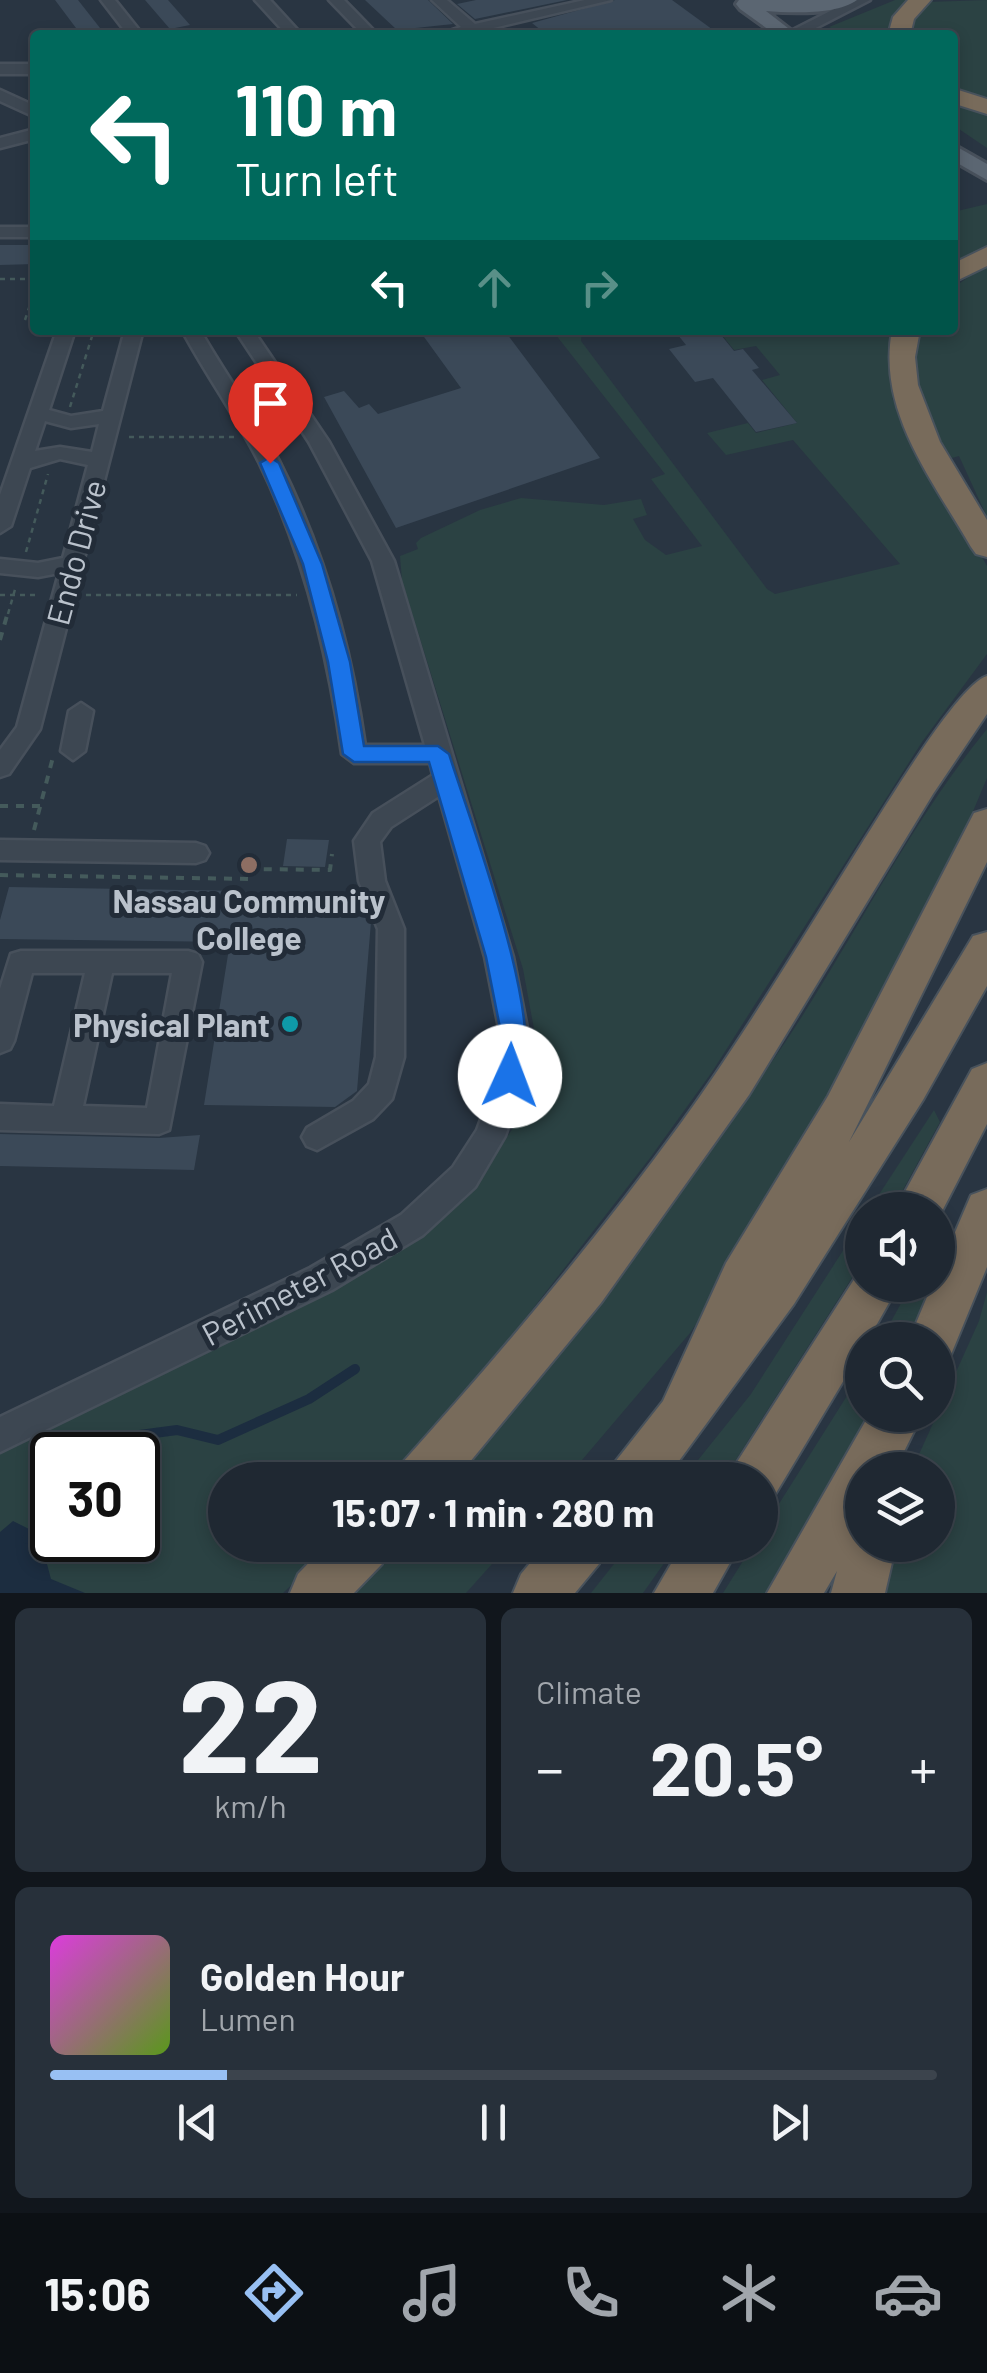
<!DOCTYPE html>
<html lang="en">
<head>
<meta charset="utf-8">
<style>
	body { margin:0; font-family:Barlow,sans-serif; background:#27303a; color:#f1f3f6; height:100vh; display:flex; flex-direction:column; font-size:38px; white-space:nowrap }
	* { box-sizing:border-box; margin:0 }
	p { font-size:32px; color:#a1a6ac }
	.icon { flex:none; width:55px; height:55px; fill:none; stroke:currentColor; stroke-width:2; stroke-linecap:round; stroke-linejoin:round }
	.map { position:relative; height:1593px; overflow:hidden }
	.panel { display:flex; flex-direction:column; gap:15px; padding:15px; background:#11161c; flex:1 }
	.panel>* { flex:none }
	.top-card { position:absolute; left:30px; top:30px; width:928px; height:305px; border-radius:10px; box-shadow:0 5px 15px #0003,0 0 0 2px #3c444d; background:#00695c; color:#fff; overflow:hidden }
	.fabs { position:absolute; left:845px; top:1192px; display:grid; gap:20px }
	.fabs a { display:grid; place-items:center; width:110px; height:110px; border-radius:50%; background:#1f2832; box-shadow:0 5px 15px #0003,0 0 0 2px #3c444d; font-size:50px }
	.speed { position:absolute; left:30px; top:1432px; display:flex; gap:20px; font-size:50px; font-weight:700; text-align:center }
	.speed>* { display:grid; place-content:center; width:130px; height:130px; border-radius:50%; background:#1f2832; box-shadow:0 5px 15px #0003,0 0 0 2px #3c444d; line-height:1 }
	.speed .limit { border:5px solid #111; border-radius:15px; background:#fff; color:#111 }
	.pin { position:absolute; display:grid; place-items:center; width:85px; height:85px; color:#fff; margin:-102px -42px; border-radius:50% 50% 50% 0; rotate:-45deg; box-shadow:0 0 10px #0007 }
	.pin .icon { rotate:45deg }
	.me { position:absolute; width:110px; margin:-55px; rotate:2deg; stroke-linejoin:round; filter:drop-shadow(0 0 8px #0008) }
	.turn { display:flex; align-items:center; gap:35px; height:210px; padding:0 40px; font-size:45px }
	.turn .icon { width:130px; height:130px; stroke-width:2.5 }
	.turn b { display:block; font-size:70px; line-height:85px }
	.lanes { display:flex; align-items:center; height:95px; padding:0 40px; background:#0003; justify-content:center; gap:50px; direction:ltr }
	.lanes .off { opacity:.35 }
	.big { font-size:75px; font-weight:700; line-height:1.1 }
	.panel .tile { flex:1; display:flex; flex-direction:column; justify-content:center; gap:15px; min-width:0; padding:0 35px; border-radius:15px; background:#27303a }
	.panel .dial { align-items:center; gap:0 }
	.dial b { font-size:130px; line-height:1 }
	.song { display:flex; align-items:center; gap:30px }
	.cover { width:120px; height:120px; border-radius:15px; background:linear-gradient(135deg,hsl(300 70% 55%),hsl(90 70% 35%)) }
	.played { height:10px; border-radius:5px; background:linear-gradient(90deg,#98c0f3 20%,#3c444d 20%) }
	.keys { display:flex; justify-content:space-around; direction:ltr }
	.heat { display:flex; justify-content:space-between; align-items:center; font-size:55px; direction:ltr }
	.panel .tiles { flex:1; display:grid; gap:15px; grid-template-columns:1fr 1fr }
	.tile:last-child { grid-column:span 2 }
	.trip { position:absolute; left:208px; top:1462px; width:570px; height:100px; border-radius:50px; background:#1f2832; box-shadow:0 5px 15px #0003,0 0 0 2px #3c444d; font-weight:700; line-height:100px; text-align:center }
	.tabs { display:flex; height:160px; justify-content:space-around; align-items:center; background:#0c1014; color:#a1a6ac }
	.tabs .icon { width:70px; height:70px }
	.tabs .active { color:#98c0f3 }
	.tabs b { font-size:45px; color:#f1f3f6 }
	.map>svg:first-child { display:block }
	.green { fill:#2b4243; fill-rule:evenodd }
	.water { fill:#1c2d40 }
	.lines { fill:none; stroke-linecap:round; stroke-linejoin:round }
	.stream { stroke:#1c2d40; stroke-width:10 }
	.building { fill:#3b4958 }
	.minor-casing { stroke:#47505b; stroke-width:5 }
	.major-casing { stroke:#47505b; stroke-width:6 }
	.highway-casing { stroke:#48525c; stroke-width:4 }
	.path-far1 { stroke:#445a5b; stroke-width:2.5; stroke-dasharray:5 5; stroke-linecap:butt }
	.path { stroke:#445a5b; stroke-width:4; stroke-dasharray:8 8; stroke-linecap:butt }
	.minor { fill:#3d4752; fill-rule:evenodd }
	.major { fill:#5b6672; fill-rule:evenodd }
	.highway { fill:#786b5b; fill-rule:evenodd }
	.route { fill:#1a73e8; stroke:#114b97; stroke-width:2.5 }
	.education-dot { fill:#8d6e63; stroke:#222c38; stroke-width:4 }
	.culture-dot { fill:#0f9aa8; stroke:#222c38; stroke-width:4 }
	.labels { text-anchor:middle; dominant-baseline:central; stroke-width:10; stroke-linejoin:round; paint-order:stroke }
	.street-label { font-size:32px; fill:#bac2cc; stroke:#222c38 }
	.poi-label { font-size:32px; font-weight:bold; fill:#bac2cc; stroke:#222c38 }
</style>
</head>
<body>
<div class="map">
<svg width="987" height="1593" viewBox="0 0 987 1593">
	<rect width="100%" height="100%" fill="#293542"/>
	<g class="green">
		<path d="M895,0H914L894,35H832L833,29L829,27Z"/>
		<path d="M987,0V102L953,89L952,35H906L911,21L927,2Z"/>
		<path d="M953,97L987,109V148L953,125Z"/>
		<path d="M987,204V249L953,266V212Z"/>
		<path d="M987,264V517L959,456L952,458L933,429L913,372L919,330H952L953,288Z"/>
		<path d="M552,330H582L581,341L767,589L775,594L900,564L793,440L726,455L707,433L748,423L756,433L797,423L762,380L780,375L756,346L734,350L718,330H896L898,397L892,398L987,566V654L922,742L712,1072L650,1158L514,1333L386,1480H225V1545H333L283,1593H0V1450L300,1305L428,1233L475,1188L521,1115L532,1071L534,1029L523,969L402,581L400,556L418,549L416,543L421,538L480,510L521,498L604,505L641,499L647,515L633,519L645,540L666,555L702,546L651,479L665,474ZM52,1455H138V1540H52Z"/>
		<path d="M987,729V778L938,895L793,1181L690,1333L565,1480H450C566,1336 683,1194 786,1041C855,937 908,826 987,729Z"/>
		<path d="M934,1110L940,1122L892,1210H869Z"/>
		<path d="M862,1221V1262L723,1480H682L751,1394Z"/>
		<path d="M911,1285H936L910,1340H881Z"/>
		<path d="M987,1292V1593H881L884,1545H938V1470H912L979,1321Z"/>
		<path d="M862,1372V1415H873L771,1593H723L753,1545H760V1534Z"/>
		<path d="M390,1545H509L466,1593H345Z"/>
		<path d="M629,1545H677L643,1593H591Z"/>
	</g>
	<path class="water" d="M13,1521L39,1534L51,1579L85,1593H0V1532Z"/>
	<g class="lines">
		<g class="stream">
			<path d="M113,1455L132,1436L177,1430L218,1440L309,1399L355,1369"/>
			<path d="M27,1539L52,1514"/>
		</g>
	</g>
	<g class="building">
		<path d="M55,0H78L100,28L79,32Z"/>
		<path d="M145,0H168L190,25L170,29Z"/>
		<path d="M365,0H428L453,24L397,30Z"/>
		<path d="M476,0H567L475,19L457,4Z"/>
		<path d="M615,0H672L720,35H547L532,23Z"/>
		<path d="M0,245H35V264L0,265Z"/>
		<path d="M419,330H504L600,458L396,528L324,397L344,391L359,408L369,404L378,414L461,388Z"/>
		<path d="M674,330H717L734,351L743,349L759,368L752,370L797,423L756,432L713,378L695,382L669,349L686,345Z"/>
		<path d="M287,839L329,840L325,867L283,866Z"/>
		<path d="M9,887L241,891L238,910L367,912L371,922L357,1091L335,1107L204,1105L230,942L0,939V920Z"/>
		<path d="M0,1134L159,1138L200,1135L194,1170L0,1166Z"/>
	</g>
	<g class="lines">
		<g class="minor-casing">
			<g id="minor">
				<path d="M101,0H115L143,35H128Z"/>
				<path d="M255,0H270L302,35H287Z"/>
				<path d="M329,0H344L378,35H363Z"/>
				<path d="M432,0H447L475,24L585,0H611L464,35H437L461,27Z"/>
				<path d="M852,0H870L802,35H783Z"/>
				<rect x="0" y="64" width="35" height="10"/>
				<path d="M0,90L35,106V117L0,101Z"/>
				<path d="M35,129V139L0,148V138Z"/>
				<rect x="0" y="227" width="35" height="10"/>
				<path d="M57,330H75L49,410L71,416L103,411L125,330H143L40,729L9,774L0,777V750L17,727L59,573L38,577L0,573V559L38,563L63,558L88,465L60,459L30,468L11,526L0,533V495ZM45,421L71,428L99,424L92,452L60,447L35,451Z"/>
				<path d="M182,330H200C225,374 256,416 279,461C324,550 351,647 365,745H425L372,561L309,442L235,330H253L329,442L394,561L513,957L529,1038L525,1076L505,1136L475,1187L423,1235L332,1290L0,1452V1417L310,1268L401,1215L453,1167L477,1130L497,1076L501,1038L485,957L439,796L391,827L380,842L385,881L404,929V1057L392,1099L373,1119L317,1150L307,1146L302,1137L307,1128L353,1101L369,1084L376,1057L378,929L359,881L354,841L373,813L433,775L430,763H354L342,754C328,653 304,554 259,462C236,416 206,375 182,330Z"/>
				<path d="M81,703L93,711L85,751L73,760L61,751L69,711Z"/>
				<path d="M0,840L196,843L205,846L209,853L205,860L196,863L0,860Z"/>
				<path d="M21,951H188L198,954L202,962L169,1130L159,1134L0,1130V1104L54,1106L85,973H32L14,1041L10,1049L0,1053V989L11,954ZM112,973H172L147,1108L83,1106Z"/>
			</g>
		</g>
		<g class="major-casing">
			<g id="major">
				<path d="M739,0H857C837,15 791,13 766,11L797,35H776L740,9L736,4Z"/>
				<path d="M952,144L987,164V180L952,160Z"/>
			</g>
		</g>
		<g class="highway-casing">
			<g id="highway">
				<path d="M908,0H931L914,19L910,35H888L893,17Z"/>
				<path d="M952,88L987,99V114L952,103Z"/>
				<path d="M987,247V266L952,283V264Z"/>
				<path d="M892,330H920L915,357L918,385L940,442L987,520V557L976,554L971,547C932,479 877,412 892,330Z"/>
				<path d="M987,676V714L933,794L749,1095L601,1303L455,1480H395L403,1462C501,1353 595,1241 681,1123C746,1033 803,937 862,843C883,811 958,684 987,676Z"/>
				<path d="M987,809V862L849,1142L973,936L987,932V986L923,1100L794,1304L665,1480H607L615,1462L663,1401L726,1263L828,1096L974,813Z"/>
				<path d="M987,1063V1124L938,1219V1210H895L972,1069Z"/>
				<path d="M987,1189V1267L950,1357L938,1362V1340H909L932,1285H938V1272L971,1195Z"/>
				<path d="M862,1267V1285H899L868,1340H862V1350L773,1498L760,1504V1480H729L737,1462Z"/>
				<path d="M869,1415H922L895,1470H862V1545H896L885,1593H831L837,1571L824,1593H767Z"/>
				<path d="M326,1545H389L382,1564L354,1593H290L298,1574Z"/>
				<path d="M545,1545H606L599,1564L575,1593H513L521,1574Z"/>
				<path d="M682,1545H740L713,1593H654Z"/>
			</g>
		</g>
		<g class="path-far1">
			<path d="M0,279H35"/>
			<path d="M25,320L35,290"/>
			<path d="M70,407L94,330"/>
			<path d="M129,437H235"/>
			<path d="M26,552L48,474"/>
			<path d="M0,595H39"/>
			<path d="M86,595H297"/>
			<path d="M8,614L16,586"/>
		</g>
		<g class="path">
			<path d="M0,640L8,612"/>
			<path d="M0,806H40"/>
			<path d="M34,830L53,757"/>
			<path d="M0,875L248,879L250,869L330,870L332,854"/>
		</g>
		<use href="#minor" class="minor"/>
		<use href="#major" class="major"/>
		<use href="#highway" class="highway"/>
	</g>
	<path class="route" d="M270,457L279,463L322,564L350,662L364,746H438L449,754C470,821 548,1025 520,1084L510,1088L501,1084L497,1076L502,1038L486,957L429,762H354L343,754L328,662L303,564L260,463Z"/>
	<circle class="education-dot" cx="249" cy="865" r="10"/>
	<circle class="culture-dot" cx="290" cy="1024" r="10"/>
	<g class="labels">
		<g class="street-label">
			<text transform="translate(75 552) rotate(-75)">Endo Drive</text>
			<text transform="translate(299 1285) rotate(-28)">Perimeter Road</text>
		</g>
		<g class="poi-label">
			<text x="249" y="900">Nassau Community<tspan x="249" dy="37">College</tspan></text>
			<text x="270" y="1024" text-anchor="end">Physical Plant</text>
		</g>
	</g>
</svg>
<div class="fabs">
<a><svg class="icon" aria-label="sound" viewBox="0 0 24 24"><path d="M4 9h4l5-4v14l-5-4H4zM17 9q2 3 0 6"/></svg></a>
<a><svg class="icon" aria-label="search" viewBox="0 0 24 24"><circle cx="10" cy="10" r="6"/><path d="M15 15l6 6"/></svg></a>
<a><svg class="icon" aria-label="layers" viewBox="0 0 24 24"><path d="M12 4l9 5-9 5-9-5zM3 14l9 5 9-5"/></svg></a>
</div>
<div class="speed"><div class="limit">30</div></div>
<div class="pin" style="left:270px;top:463px;background:#d93025"><svg class="icon" aria-label="arrive" viewBox="0 0 24 24"><path d="M6 21V4h12l-3 4 3 4H6"/></svg></div>
<svg class="me" style="left:510px;top:1076px" viewBox="-20 -20 40 40"><circle r="19" fill="#fff"/><path d="M0-13L10 11 0 6-10 11z" fill="#1a73e8"/></svg>
<div class="trip">15:07 · 1 min · 280 m</div>
<div class="top-card">
<div class="turn"><svg class="icon" aria-label="left" viewBox="0 0 24 24"><path d="M17 20v-9H6M10 6l-5 5 5 5"/></svg><div><b>110 m</b>Turn left</div></div>
<div class="lanes"><svg class="icon" aria-label="left" viewBox="0 0 24 24"><path d="M17 20v-9H6M10 6l-5 5 5 5"/></svg><svg class="icon off" aria-label="ahead" viewBox="0 0 24 24"><path d="M12 20V5M6 11l6-6 6 6"/></svg><svg class="icon off" aria-label="right" viewBox="0 0 24 24"><path d="M7 20v-9h11M14 6l5 5-5 5"/></svg></div>
</div>
</div>
<section class="panel">
<div class="tiles">
<div class="tile dial"><b>22</b><p>km/h</p></div>
<div class="tile"><p>Climate</p>
<div class="heat"><a>−</a><b class="big">20.5°</b><a>+</a></div>
</div>
<div class="tile">
<div class="song"><i class="cover"></i><div><b>Golden Hour</b><p>Lumen</p></div></div>
<div class="played"></div>
<div class="keys"><svg class="icon" aria-label="previous" viewBox="0 0 24 24"><path d="M18 5L8 12l10 7zM5 5v14"/></svg><svg class="icon" aria-label="pause" viewBox="0 0 24 24"><path d="M8 5v14M16 5v14"/></svg><svg class="icon" aria-label="next" viewBox="0 0 24 24"><path d="M6 5l10 7-10 7zM19 5v14"/></svg></div>
</div>
</div>
</section>
<nav class="tabs">
<b>15:06</b>
<svg class="icon active" aria-label="directions" viewBox="0 0 24 24"><path d="M12 3l9 9-9 9-9-9zM9 14v-3h6M13 9l2 2-2 2"/></svg>
<svg class="icon" aria-label="music" viewBox="0 0 24 24"><path d="M9 18V5l10-2v13"/><circle cx="6" cy="18" r="3"/><circle cx="16" cy="16" r="3"/></svg>
<svg class="icon" aria-label="phone" viewBox="0 0 24 24"><path d="M5 4h4l2 5-3 2q2 4 5 5l2-3 5 2v4C11 20 4 13 5 4z"/></svg>
<svg class="icon" aria-label="climate" viewBox="0 0 24 24"><path d="M12 3v18M4 7l16 10M4 17L20 7"/></svg>
<svg class="icon" aria-label="car" viewBox="0 0 24 24"><path d="M5 17H2v-5l4-1 3-4h7l3 4 3 1v5h-3M9 17h6M6 11h13"/><circle cx="7" cy="17" r="2"/><circle cx="17" cy="17" r="2"/></svg>
</nav>
</body>
</html>
